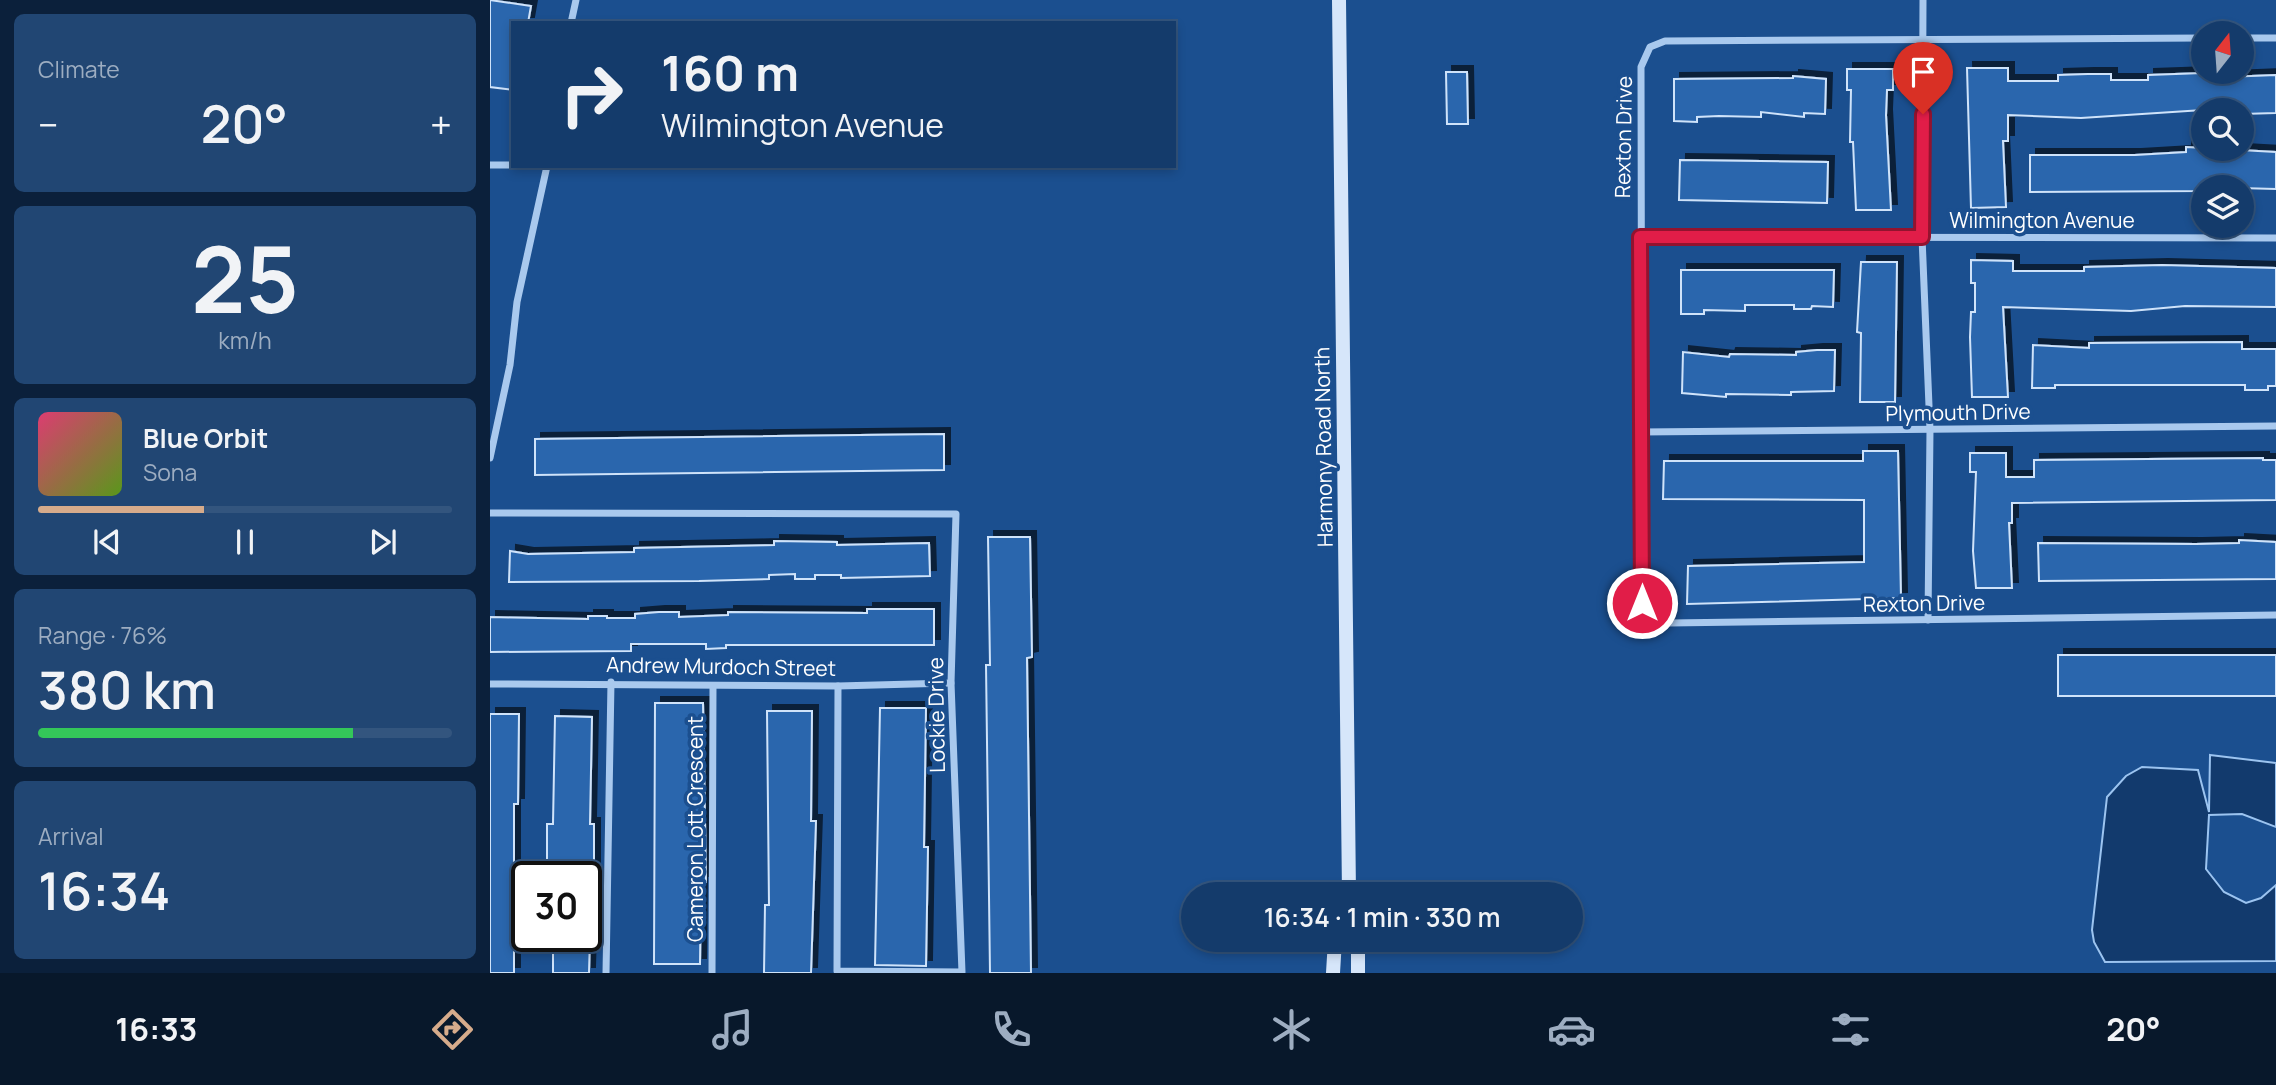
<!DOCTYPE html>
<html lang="en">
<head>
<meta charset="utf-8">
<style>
	body { margin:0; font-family:Manrope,sans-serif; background:#214673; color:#f1f3f6; height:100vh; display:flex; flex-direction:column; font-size:26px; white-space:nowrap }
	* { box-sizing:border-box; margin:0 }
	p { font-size:23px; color:#9dadc1 }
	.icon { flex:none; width:38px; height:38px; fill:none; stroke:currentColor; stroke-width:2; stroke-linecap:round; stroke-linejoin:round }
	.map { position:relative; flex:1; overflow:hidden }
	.details { display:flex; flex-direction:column; gap:14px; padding:14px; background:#0b203b; width:490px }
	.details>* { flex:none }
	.guide { position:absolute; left:21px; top:21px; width:665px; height:147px; border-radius:0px; box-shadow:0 4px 10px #0003,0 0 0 2px #33557e; background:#143b6b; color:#f1f3f6; overflow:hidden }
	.needle { width:46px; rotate:17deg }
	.buttons { position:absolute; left:1701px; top:21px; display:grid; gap:14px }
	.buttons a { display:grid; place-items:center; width:63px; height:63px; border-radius:50%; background:#143b6b; box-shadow:0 4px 10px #0003,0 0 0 2px #33557e; font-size:35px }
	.speed { position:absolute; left:21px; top:861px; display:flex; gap:14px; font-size:35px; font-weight:700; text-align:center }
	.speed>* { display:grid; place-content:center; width:91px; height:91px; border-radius:50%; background:#143b6b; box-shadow:0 4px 10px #0003,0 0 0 2px #33557e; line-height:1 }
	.speed .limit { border:4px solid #111; border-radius:10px; background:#fff; color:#111 }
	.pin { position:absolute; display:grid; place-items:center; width:60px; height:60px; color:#fff; margin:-72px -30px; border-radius:50% 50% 50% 0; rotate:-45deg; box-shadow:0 0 7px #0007 }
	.pin .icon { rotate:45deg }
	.me { position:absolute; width:77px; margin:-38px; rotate:0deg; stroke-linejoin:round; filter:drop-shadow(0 0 5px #0008) }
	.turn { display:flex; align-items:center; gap:24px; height:147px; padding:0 35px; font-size:32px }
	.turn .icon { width:91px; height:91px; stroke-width:2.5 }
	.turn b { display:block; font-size:49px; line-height:60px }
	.big { font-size:52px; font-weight:600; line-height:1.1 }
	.details .widget { flex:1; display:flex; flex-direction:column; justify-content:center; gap:10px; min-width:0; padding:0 24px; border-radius:10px; background:#214673 }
	.details .dial { align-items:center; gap:0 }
	.dial b { font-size:91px; line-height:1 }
	.song { display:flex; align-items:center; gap:21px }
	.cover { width:84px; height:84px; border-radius:10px; background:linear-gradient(135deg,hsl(340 70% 55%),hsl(90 70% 35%)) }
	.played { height:7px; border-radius:4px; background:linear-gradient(90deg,#d6ab8b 40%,#33557e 40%) }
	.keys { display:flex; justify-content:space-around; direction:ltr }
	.heat { display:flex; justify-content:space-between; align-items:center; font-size:38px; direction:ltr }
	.charge { height:10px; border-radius:5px; background:linear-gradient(90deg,#34c759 76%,#33557e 0) }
	.trip { position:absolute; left:691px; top:882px; width:402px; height:70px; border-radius:35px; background:#143b6b; box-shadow:0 4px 10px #0003,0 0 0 2px #33557e; font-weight:600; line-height:70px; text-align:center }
	.tab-bar { display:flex; height:112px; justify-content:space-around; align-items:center; background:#08182b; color:#9dadc1 }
	.tab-bar .icon { width:49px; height:49px }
	.tab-bar .current { color:#d6ab8b }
	.tab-bar b { font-size:32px; color:#f1f3f6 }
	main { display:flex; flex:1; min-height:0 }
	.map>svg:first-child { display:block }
	.water { fill:#123a6d; stroke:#9cc4f0; stroke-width:2 }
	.building { fill:#2a66ad; stroke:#cfe3fa; stroke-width:2; filter:url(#shadow) }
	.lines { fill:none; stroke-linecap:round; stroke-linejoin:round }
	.minor { stroke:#a9c9ee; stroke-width:7 }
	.secondary { stroke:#d6e6fa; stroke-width:14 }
	.route-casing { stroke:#92132f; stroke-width:18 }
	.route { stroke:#e11d48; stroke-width:12 }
	.labels { text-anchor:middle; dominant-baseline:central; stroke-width:7; stroke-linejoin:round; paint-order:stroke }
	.street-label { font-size:21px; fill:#fff; stroke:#1b4f8f }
</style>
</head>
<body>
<main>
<section class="details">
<div class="widget"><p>Climate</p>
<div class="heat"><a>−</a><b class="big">20°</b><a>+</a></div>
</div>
<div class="widget dial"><b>25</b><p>km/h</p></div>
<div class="widget">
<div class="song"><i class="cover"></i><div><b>Blue Orbit</b><p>Sona</p></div></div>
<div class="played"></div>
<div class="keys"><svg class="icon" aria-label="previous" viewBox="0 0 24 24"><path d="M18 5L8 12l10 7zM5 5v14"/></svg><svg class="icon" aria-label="pause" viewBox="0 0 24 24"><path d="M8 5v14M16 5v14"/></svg><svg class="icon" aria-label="next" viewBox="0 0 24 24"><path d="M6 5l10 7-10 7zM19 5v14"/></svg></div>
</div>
<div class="widget"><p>Range · 76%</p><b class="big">380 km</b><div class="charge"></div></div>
<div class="widget"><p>Arrival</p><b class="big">16:34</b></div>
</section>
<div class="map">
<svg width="1786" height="973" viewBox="0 0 1786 973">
	<defs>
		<filter id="shadow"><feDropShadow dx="6" dy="-6" stdDeviation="0" flood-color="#0009"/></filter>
	</defs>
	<rect width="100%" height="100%" fill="#1b4f8f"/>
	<path class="water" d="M1720,755L1786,763V827L1752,814L1719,815L1716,869L1734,892L1756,903L1771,898L1786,885V961L1615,962L1604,942L1602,930L1617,797L1636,776L1652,767L1708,770L1719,812Z"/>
	<g class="building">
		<path d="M0,0L41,6L38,23H23V90L0,87Z"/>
		<path d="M1477,68H1518V81H1568V75L1598,74H1621V80H1658V75L1713,73L1736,74V77L1786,75V113L1752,114V110H1713L1591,118L1518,115V141H1513L1516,207L1481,208Z"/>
		<path d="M1357,69H1403V90H1397L1396,115L1401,210H1366L1363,142H1360L1361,90H1357Z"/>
		<path d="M956,72H977L978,124H957Z"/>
		<path d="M1303,76L1336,79L1335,114L1314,113V117L1271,112V117L1229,116L1207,117V122L1184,121V79L1303,78Z"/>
		<path d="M1696,147L1786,152V189L1713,187V191L1540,192V155H1645L1696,152Z"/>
		<path d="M1190,160L1338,162L1337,203L1189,200Z"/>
		<path d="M1481,260L1523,261V271H1594V267L1672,265L1786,268V307L1695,306L1641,311L1513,307L1518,397H1482L1480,337L1481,312H1485V283H1481Z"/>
		<path d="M1371,262H1407L1405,402H1370L1371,333L1367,332Z"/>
		<path d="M1191,270H1344L1343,307L1322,306L1321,309H1304V305H1255V311L1214,310V314H1191Z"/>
		<path d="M1752,342V349H1786V386H1778V390H1755V385H1565V388H1542L1543,345L1599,348V343Z"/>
		<path d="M1327,350H1345L1344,391L1301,392V395L1236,394V397L1192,393L1193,352L1239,357L1240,354L1306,355V352Z"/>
		<path d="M454,434V470L45,475V439Z"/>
		<path d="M1373,451H1408L1411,598L1197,604L1198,566L1374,562V500L1173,499L1174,461H1373Z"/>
		<path d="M1480,453H1516V477H1544V460L1773,458V460H1786V500L1522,503V523H1519L1522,588H1486L1483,551L1486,472H1480Z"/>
		<path d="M498,537H540L542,657L537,658L541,973H500L496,665H500Z"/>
		<path d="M1749,540L1786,542V579L1549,581L1548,543L1706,544L1749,543Z"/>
		<path d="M284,541L347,542V545L439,543L440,576L351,578V575H325V579H305V574L279,575V579L209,581L19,582L20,551L38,554L144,552V548L284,545Z"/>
		<path d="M377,609H444V645H236V648L216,649V644H141V651L0,652V617L98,619V616H117V618H145V614L169,612H189V617L238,615V612L377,613Z"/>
		<rect x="1568" y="655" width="218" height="41"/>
		<path d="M165,703H213L216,882H211L210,964H164Z"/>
		<path d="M390,708H436L434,847H438L436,966L385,965Z"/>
		<path d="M277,711H322L321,821H326L321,973H274L275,905H279Z"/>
		<path d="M0,714H29L28,804H24V973H0Z"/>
		<path d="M65,716L102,717L100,824H104V877H57V824H63Z"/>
		<path d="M63,936H100L99,973H63Z"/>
	</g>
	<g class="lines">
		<g class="minor">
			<path d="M1433,0L1432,237L1440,430L1438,620"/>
			<path d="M81,23L86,0"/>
			<path d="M1713,38L1175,41L1160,47L1151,67L1152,603L1164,618L1179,623L1786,615"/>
			<path d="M1752,38H1786"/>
			<path d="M0,165H23"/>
			<path d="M1150,237L1786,238"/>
			<path d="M1151,432L1786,426"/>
			<path d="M0,458L20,365L27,302L57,166"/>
			<path d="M0,513L466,514L461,683L472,972L347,971L348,686"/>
			<path d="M0,684L348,686L461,683"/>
			<path d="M116,973L121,682"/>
			<path d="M222,973L223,686"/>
		</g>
		<g class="secondary">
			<path d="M849,0L859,894"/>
			<path d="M843,973L845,940"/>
			<path d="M868,973V940"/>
		</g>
	</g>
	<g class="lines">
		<g class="route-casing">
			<path id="route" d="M1152,603L1150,237H1432L1433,114"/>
		</g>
		<use href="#route" class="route"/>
	</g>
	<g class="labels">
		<g class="street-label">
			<text transform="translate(1133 137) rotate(-89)">Rexton Drive</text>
			<text x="1552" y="220">Wilmington Avenue</text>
			<text transform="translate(1468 412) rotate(-1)">Plymouth Drive</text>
			<text transform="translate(833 447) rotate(-91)">Harmony Road North</text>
			<text transform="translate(1434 603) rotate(-1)">Rexton Drive</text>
			<text transform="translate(231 666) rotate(1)">Andrew Murdoch Street</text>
			<text transform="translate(446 715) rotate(-91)">Lockie Drive</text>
			<text transform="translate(205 829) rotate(-90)">Cameron Lott Crescent</text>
		</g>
	</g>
</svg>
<div class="buttons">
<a><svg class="needle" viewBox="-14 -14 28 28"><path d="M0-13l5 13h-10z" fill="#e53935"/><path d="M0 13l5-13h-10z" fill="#9dadc1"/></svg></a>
<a><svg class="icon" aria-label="search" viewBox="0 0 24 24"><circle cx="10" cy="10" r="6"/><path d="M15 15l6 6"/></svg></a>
<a><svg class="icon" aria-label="layers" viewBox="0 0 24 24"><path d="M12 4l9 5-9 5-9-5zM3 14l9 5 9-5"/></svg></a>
</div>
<div class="speed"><div class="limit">30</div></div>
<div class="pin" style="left:1433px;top:114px;background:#d93025"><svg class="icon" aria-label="arrive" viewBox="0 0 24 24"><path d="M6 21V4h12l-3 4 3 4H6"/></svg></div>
<svg class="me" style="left:1152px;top:603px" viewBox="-20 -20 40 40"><circle r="17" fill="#e11d48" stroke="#fff" stroke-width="3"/><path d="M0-11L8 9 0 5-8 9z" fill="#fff"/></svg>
<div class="trip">16:34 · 1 min · 330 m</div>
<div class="guide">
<div class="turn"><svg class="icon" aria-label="right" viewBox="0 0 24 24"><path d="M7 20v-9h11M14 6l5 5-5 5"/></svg><div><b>160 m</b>Wilmington Avenue</div></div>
</div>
</div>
</main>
<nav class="tab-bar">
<b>16:33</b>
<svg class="icon current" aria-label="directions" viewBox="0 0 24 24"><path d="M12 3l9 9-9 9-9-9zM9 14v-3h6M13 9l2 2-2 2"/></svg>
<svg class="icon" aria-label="music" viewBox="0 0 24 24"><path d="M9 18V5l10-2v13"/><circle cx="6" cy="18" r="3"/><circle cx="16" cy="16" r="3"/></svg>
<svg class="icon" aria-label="phone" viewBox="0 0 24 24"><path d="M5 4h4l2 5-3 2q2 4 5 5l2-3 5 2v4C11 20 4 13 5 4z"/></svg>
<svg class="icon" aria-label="climate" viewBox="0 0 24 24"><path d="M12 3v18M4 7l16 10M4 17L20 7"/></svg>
<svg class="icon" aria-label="car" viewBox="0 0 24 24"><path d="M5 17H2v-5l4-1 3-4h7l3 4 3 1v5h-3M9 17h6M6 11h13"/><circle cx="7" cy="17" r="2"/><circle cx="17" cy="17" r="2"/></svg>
<svg class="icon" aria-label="filters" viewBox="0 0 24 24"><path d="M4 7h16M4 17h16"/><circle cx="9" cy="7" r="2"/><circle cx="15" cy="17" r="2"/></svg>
<b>20°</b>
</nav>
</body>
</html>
